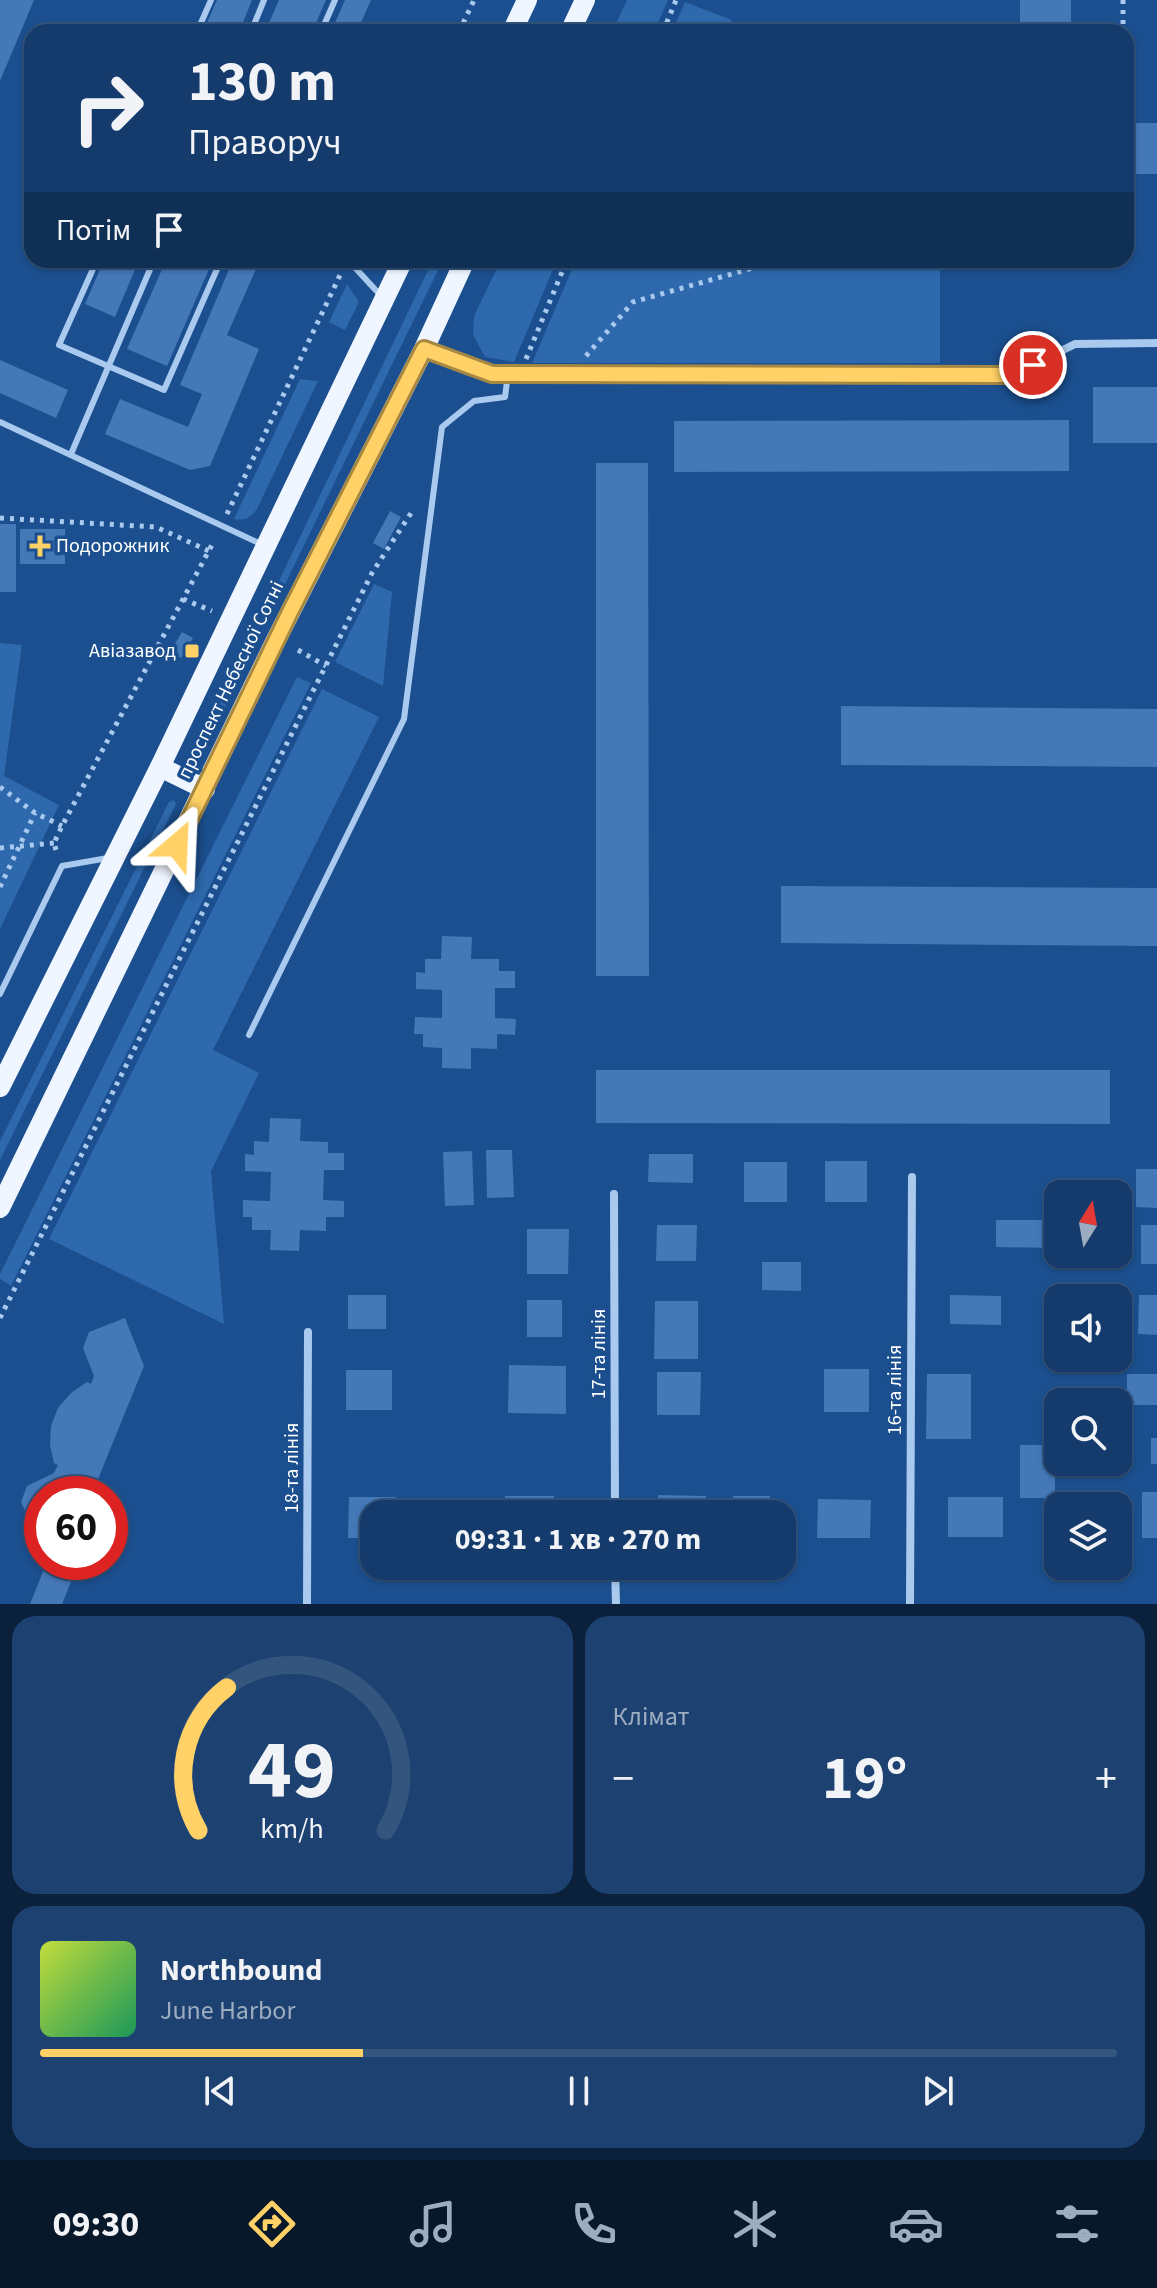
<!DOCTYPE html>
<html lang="uk">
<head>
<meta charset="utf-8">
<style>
	body { margin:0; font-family:"Source Sans 3",sans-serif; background:#1d4271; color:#f1f3f6; height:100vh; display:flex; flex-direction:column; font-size:30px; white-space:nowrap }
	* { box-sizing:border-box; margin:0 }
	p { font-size:26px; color:#9dadc1 }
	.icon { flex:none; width:44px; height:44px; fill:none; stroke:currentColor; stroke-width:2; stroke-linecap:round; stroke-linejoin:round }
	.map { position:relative; height:1604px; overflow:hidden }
	.sheet { display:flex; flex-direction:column; gap:12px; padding:12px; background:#0b203b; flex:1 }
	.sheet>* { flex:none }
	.hud { position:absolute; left:24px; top:24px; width:1110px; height:244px; border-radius:24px; box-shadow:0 2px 6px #0004,0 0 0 2px #33557e; background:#143b6b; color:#f1f3f6; overflow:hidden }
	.needle { width:52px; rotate:11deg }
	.fabs { position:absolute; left:1044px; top:1180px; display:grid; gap:16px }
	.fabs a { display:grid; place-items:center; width:88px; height:88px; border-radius:16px; background:#143b6b; box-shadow:0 2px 6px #0004,0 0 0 2px #33557e; font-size:40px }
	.speed { position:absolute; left:24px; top:1476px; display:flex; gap:16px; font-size:40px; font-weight:700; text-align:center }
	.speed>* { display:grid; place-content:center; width:104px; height:104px; border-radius:50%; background:#143b6b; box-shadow:0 2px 6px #0004,0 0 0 2px #33557e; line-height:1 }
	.speed .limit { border:12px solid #d22; background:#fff; color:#111 }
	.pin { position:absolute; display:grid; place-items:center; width:68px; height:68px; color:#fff; margin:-34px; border:4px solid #fff; border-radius:50%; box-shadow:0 2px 8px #0007 }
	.me { position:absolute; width:88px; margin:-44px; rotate:26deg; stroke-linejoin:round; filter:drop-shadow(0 0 6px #0008) }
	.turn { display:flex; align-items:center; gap:28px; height:168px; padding:0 32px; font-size:36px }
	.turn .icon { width:104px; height:104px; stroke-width:2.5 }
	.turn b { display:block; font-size:56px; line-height:68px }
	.then { display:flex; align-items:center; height:76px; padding:0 32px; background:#0003; gap:16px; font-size:30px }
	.big { font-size:60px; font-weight:700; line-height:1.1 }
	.sheet .widget { flex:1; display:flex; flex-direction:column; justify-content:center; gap:12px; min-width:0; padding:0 28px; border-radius:24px; background:#1d4271 }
	.sheet .dial { align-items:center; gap:0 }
	.dial svg { height:208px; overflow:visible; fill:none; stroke:#33557e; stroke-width:7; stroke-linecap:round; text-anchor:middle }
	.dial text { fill:#f1f3f6; stroke:none }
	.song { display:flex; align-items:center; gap:24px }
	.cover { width:96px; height:96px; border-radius:12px; background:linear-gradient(135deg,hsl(70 70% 55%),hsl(150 70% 35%)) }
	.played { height:8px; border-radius:4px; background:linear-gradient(90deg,#ffd166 30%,#33557e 30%) }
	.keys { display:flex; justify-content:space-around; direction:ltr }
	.heat { display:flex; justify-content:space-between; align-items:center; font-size:44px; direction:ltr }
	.sheet .tiles { flex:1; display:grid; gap:12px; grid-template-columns:1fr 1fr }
	.widget:last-child { grid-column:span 2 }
	.trip { position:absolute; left:360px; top:1500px; width:436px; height:80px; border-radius:24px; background:#143b6b; box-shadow:0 2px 6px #0004,0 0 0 2px #33557e; font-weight:700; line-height:80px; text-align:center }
	.dock { display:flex; height:128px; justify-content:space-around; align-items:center; background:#08182b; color:#9dadc1 }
	.dock .icon { width:56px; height:56px }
	.dock .on { color:#ffd166 }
	.dock b { font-size:36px; color:#f1f3f6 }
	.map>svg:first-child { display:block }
	.green { fill:#2e69ad }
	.building { fill:#4478b7 }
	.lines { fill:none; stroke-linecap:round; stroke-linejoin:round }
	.path { stroke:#a9c9ee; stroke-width:5; stroke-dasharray:4 6; stroke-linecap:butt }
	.service { stroke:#a9c9ee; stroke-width:6 }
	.minor { stroke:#a9c9ee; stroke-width:8 }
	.primary { stroke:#f0f6ff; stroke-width:20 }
	.route-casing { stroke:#a68842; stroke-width:20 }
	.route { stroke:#ffd166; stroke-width:14 }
	.poi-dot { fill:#ffd166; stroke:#1b4f8f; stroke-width:3 }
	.labels { text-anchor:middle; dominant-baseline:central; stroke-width:7; stroke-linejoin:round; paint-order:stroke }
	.poi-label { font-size:20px; fill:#fff; stroke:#1b4f8f; text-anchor:start }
	.street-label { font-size:20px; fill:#fff; stroke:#1b4f8f }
</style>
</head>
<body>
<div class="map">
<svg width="1157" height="1604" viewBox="0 0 1157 1604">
	<rect width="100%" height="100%" fill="#1b4f8f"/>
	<g class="green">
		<path d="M627,0H668L654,32H612Z"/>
		<path d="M685,2L732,20L727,32H672Z"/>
		<path d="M433,260H443L269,617H265L263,614Z"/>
		<path d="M501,260H557L514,362L485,357L473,335L474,316Z"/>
		<path d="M576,260H940V363H532Z"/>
		<path d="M347,284L359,302L345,330L329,322Z"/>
		<path d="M300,379L318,381L257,509C250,518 245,521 234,519Z"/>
		<path d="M374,584L392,592L383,686L335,662Z"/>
		<path d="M0,643L22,645L4,776L59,805L0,929Z"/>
		<path d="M247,647H251L253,650L199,759H195L193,756Z"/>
		<path d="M297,677L311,683L11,1286L0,1279V1274Z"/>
		<path d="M322,689L379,717L213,1050L259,1073L211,1171L224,1324L49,1239Z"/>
		<path d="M174,800L176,804L0,1160V1141L169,802Z"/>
	</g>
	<g class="building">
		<path d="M0,0H34L0,81Z"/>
		<path d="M217,0H252L239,32H203Z"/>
		<path d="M279,0H326L312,32H265Z"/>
		<path d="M345,0H371L357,32H331Z"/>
		<path d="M1020,0H1071V26L1020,25Z"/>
		<path d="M786,22L821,23V32H786Z"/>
		<rect x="1126" y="123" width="31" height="51"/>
		<path d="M104,260H139L115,317L85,304Z"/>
		<path d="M166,260H213L167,366L127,349Z"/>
		<path d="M233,260H260L227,335L259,349L210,466L190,470L105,434L120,399L188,427L202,394L180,385Z"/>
		<path d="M0,360L68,390L56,418L0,393Z"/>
		<rect x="1093" y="387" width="64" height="56"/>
		<path d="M1069,420V471L674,472V421Z"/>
		<path d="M596,463H648L649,976H596Z"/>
		<path d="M390,511L401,517L384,549L373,543Z"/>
		<rect x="0" y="524" width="16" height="68"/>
		<rect x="20" y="529" width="45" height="35"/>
		<path d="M182,632L193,638L181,658L170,652Z"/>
		<path d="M841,706L1157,709V767L841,765Z"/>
		<path d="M781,886L1157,888V946L781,943Z"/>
		<path d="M442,936L472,937L471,959H499V971H515V988H495V1018L516,1019L515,1035L497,1034V1049L471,1048V1069L442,1068V1048L423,1047V1034H414L415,1017L442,1018V990L416,989V972L425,973V959H441Z"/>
		<path d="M596,1070H1110V1124L596,1123Z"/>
		<path d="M270,1118L301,1119L300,1141L328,1142V1153H344V1170H324L323,1200L344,1201V1217H326V1231L300,1230L299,1251L270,1250L271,1230H252V1217H243V1200L270,1201L271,1172L245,1171V1154L254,1155V1141L269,1142Z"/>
		<path d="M486,1150H512L514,1197L487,1198Z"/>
		<path d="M472,1151L474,1205L445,1206L443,1152Z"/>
		<path d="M649,1154H693V1183L648,1182Z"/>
		<rect x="825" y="1161" width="42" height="41"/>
		<rect x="744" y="1162" width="43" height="40"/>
		<path d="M1136,1169H1157V1208L1136,1207Z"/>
		<path d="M996,1220H1054V1248L996,1247Z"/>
		<path d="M657,1225H697L696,1261H656Z"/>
		<rect x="1141" y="1225" width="16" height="39"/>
		<path d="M527,1229H569L568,1274H527Z"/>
		<path d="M762,1262H801V1291L762,1290Z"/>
		<rect x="348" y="1295" width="38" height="34"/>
		<path d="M950,1295L1001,1296V1325L950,1324Z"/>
		<path d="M1139,1295H1157V1335L1138,1334Z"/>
		<rect x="527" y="1300" width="35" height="37"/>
		<path d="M655,1301H698V1359H654Z"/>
		<path d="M125,1318L144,1366L92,1494H42V1534L37,1536L21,1502L27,1486L54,1473L58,1465L54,1463L50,1445L51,1426L58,1408L71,1393L87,1382L91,1384L94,1376L83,1348L89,1332Z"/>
		<path d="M509,1365L566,1366V1414L508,1413Z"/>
		<rect x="824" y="1369" width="45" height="43"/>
		<rect x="346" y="1370" width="46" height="40"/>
		<path d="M657,1372H701L700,1415H657Z"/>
		<path d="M927,1374H971V1439H926Z"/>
		<rect x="1127" y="1374" width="30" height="31"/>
		<rect x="1151" y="1438" width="6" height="26"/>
		<rect x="1020" y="1445" width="35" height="53"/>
		<rect x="1142" y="1492" width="15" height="46"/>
		<path d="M658,1495L706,1496V1514H658Z"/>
		<path d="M505,1496H554L553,1514H505Z"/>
		<rect x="733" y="1496" width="37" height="18"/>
		<path d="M349,1497H396V1514H374V1538H348Z"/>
		<rect x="948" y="1497" width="55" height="40"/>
		<path d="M425,1499H466L465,1514H425Z"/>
		<path d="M818,1499L871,1500L870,1538H817Z"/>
		<path d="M47,1562H94L96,1569L73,1577L62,1604H30Z"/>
	</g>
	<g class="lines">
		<g class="path">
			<path d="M1123,0V32"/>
			<path d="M459,32L474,0"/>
			<path d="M663,32L676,0"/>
			<path d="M586,356L633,302L781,260"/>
			<path d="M526,359L567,260"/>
			<path d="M227,514L341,273"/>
			<path d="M0,518L156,527L209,551"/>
			<path d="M183,599L212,611"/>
			<path d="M298,650L326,666"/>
			<path d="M0,787L35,813L62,826"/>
			<path d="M0,848L54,843"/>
			<path d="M56,850L54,843L62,826L214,541"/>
			<path d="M0,887L35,813"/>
			<path d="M0,1318L372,573L413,510"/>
		</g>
		<g class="service">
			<path d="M197,32L211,0"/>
			<path d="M251,32L264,0"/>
			<path d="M321,32L335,0"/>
			<path d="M97,260L59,345L164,390L221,260"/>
			<path d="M348,260L382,297"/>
			<path d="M0,422L263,545"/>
			<path d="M71,454L154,260"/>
			<path d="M0,994L62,866L108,858"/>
			<path d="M249,1035L404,719L442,427L474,401L505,397L508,374"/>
		</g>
		<g class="minor">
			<path d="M426,350L492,374L1013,375L1075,344L1157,343"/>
			<path d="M614,1194L615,1514"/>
			<path d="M615,1566L616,1604"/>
			<path d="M307,1604L308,1332"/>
			<path d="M910,1604L912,1177"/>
		</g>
		<g class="primary">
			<path d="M512,32L527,0"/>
			<path d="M570,32L585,0"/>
			<path d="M160,767L205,789"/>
			<path d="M0,1087L160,767L403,260"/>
			<path d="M0,1208L276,640L424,349L465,260"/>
		</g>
	</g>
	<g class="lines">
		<g class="route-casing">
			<path id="route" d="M177,845L290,612L424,349L492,374L1013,375L1033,365"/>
		</g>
		<use href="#route" class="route"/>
	</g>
	<g class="poi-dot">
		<path d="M36 534h8v8h8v8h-8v8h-8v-8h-8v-8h8z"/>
		<rect x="184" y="643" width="16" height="16" rx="4"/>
	</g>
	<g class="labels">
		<g class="poi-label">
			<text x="56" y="546">Подорожник</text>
			<text x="176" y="651" text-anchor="end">Авіазавод</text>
		</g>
		<g class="street-label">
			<text transform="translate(231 680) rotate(-64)">проспект Небесної Сотні</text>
			<text transform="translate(599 1354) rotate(-90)">17-та лінія</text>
			<text transform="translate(895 1390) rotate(-90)">16-та лінія</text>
			<text transform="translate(292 1468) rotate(-90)">18-та лінія</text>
		</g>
	</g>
</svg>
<div class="fabs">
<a><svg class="needle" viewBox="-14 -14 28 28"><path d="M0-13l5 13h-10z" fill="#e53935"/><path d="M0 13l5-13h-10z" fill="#9dadc1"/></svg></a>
<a><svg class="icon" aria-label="sound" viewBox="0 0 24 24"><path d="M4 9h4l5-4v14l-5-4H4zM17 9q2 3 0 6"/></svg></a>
<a><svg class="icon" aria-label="search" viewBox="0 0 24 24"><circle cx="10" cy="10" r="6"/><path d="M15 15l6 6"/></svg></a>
<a><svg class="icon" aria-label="layers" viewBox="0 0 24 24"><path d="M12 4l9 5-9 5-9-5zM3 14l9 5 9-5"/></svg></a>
</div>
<div class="speed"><div class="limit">60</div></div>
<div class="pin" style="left:1033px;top:365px;background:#d93025"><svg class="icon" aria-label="arrive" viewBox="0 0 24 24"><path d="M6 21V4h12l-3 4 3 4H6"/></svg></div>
<svg class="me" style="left:177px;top:845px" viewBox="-20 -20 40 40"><path d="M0-17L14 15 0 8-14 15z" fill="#ffd166" stroke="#fff" stroke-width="4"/></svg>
<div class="trip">09:31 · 1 хв · 270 m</div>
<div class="hud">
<div class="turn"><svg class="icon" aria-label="right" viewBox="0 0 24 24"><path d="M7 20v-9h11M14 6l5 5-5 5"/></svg><div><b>130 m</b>Праворуч</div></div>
<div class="then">Потім<svg class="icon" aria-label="arrive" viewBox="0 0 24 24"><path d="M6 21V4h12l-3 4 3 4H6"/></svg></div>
</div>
</div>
<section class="sheet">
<div class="tiles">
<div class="widget dial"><svg viewBox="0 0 100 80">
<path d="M14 69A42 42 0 1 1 86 69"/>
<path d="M14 69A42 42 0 0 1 25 14" stroke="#ffd166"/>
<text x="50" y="56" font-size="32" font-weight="700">49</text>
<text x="50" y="72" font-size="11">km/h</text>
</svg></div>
<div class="widget"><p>Клімат</p>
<div class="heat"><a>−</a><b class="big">19°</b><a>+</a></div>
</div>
<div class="widget">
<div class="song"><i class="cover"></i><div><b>Northbound</b><p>June Harbor</p></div></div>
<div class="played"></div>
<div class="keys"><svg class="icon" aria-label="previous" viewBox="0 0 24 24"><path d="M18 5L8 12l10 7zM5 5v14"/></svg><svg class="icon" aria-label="pause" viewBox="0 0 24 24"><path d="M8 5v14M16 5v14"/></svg><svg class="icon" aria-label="next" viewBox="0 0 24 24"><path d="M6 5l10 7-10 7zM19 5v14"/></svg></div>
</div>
</div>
</section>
<nav class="dock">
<b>09:30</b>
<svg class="icon on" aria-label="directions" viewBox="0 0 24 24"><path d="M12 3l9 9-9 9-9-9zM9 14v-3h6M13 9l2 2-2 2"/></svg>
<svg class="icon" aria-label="music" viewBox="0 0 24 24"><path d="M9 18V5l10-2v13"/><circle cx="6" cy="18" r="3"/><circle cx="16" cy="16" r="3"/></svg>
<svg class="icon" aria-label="phone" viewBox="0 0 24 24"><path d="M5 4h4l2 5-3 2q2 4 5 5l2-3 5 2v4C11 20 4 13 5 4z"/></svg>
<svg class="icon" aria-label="climate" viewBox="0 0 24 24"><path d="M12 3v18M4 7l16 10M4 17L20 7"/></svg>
<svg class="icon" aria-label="car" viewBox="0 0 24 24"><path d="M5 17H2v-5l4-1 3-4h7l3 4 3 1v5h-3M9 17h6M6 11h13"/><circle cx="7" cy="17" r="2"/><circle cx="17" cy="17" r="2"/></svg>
<svg class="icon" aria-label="filters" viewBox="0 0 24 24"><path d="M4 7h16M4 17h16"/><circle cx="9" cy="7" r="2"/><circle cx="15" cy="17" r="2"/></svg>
</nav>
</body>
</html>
